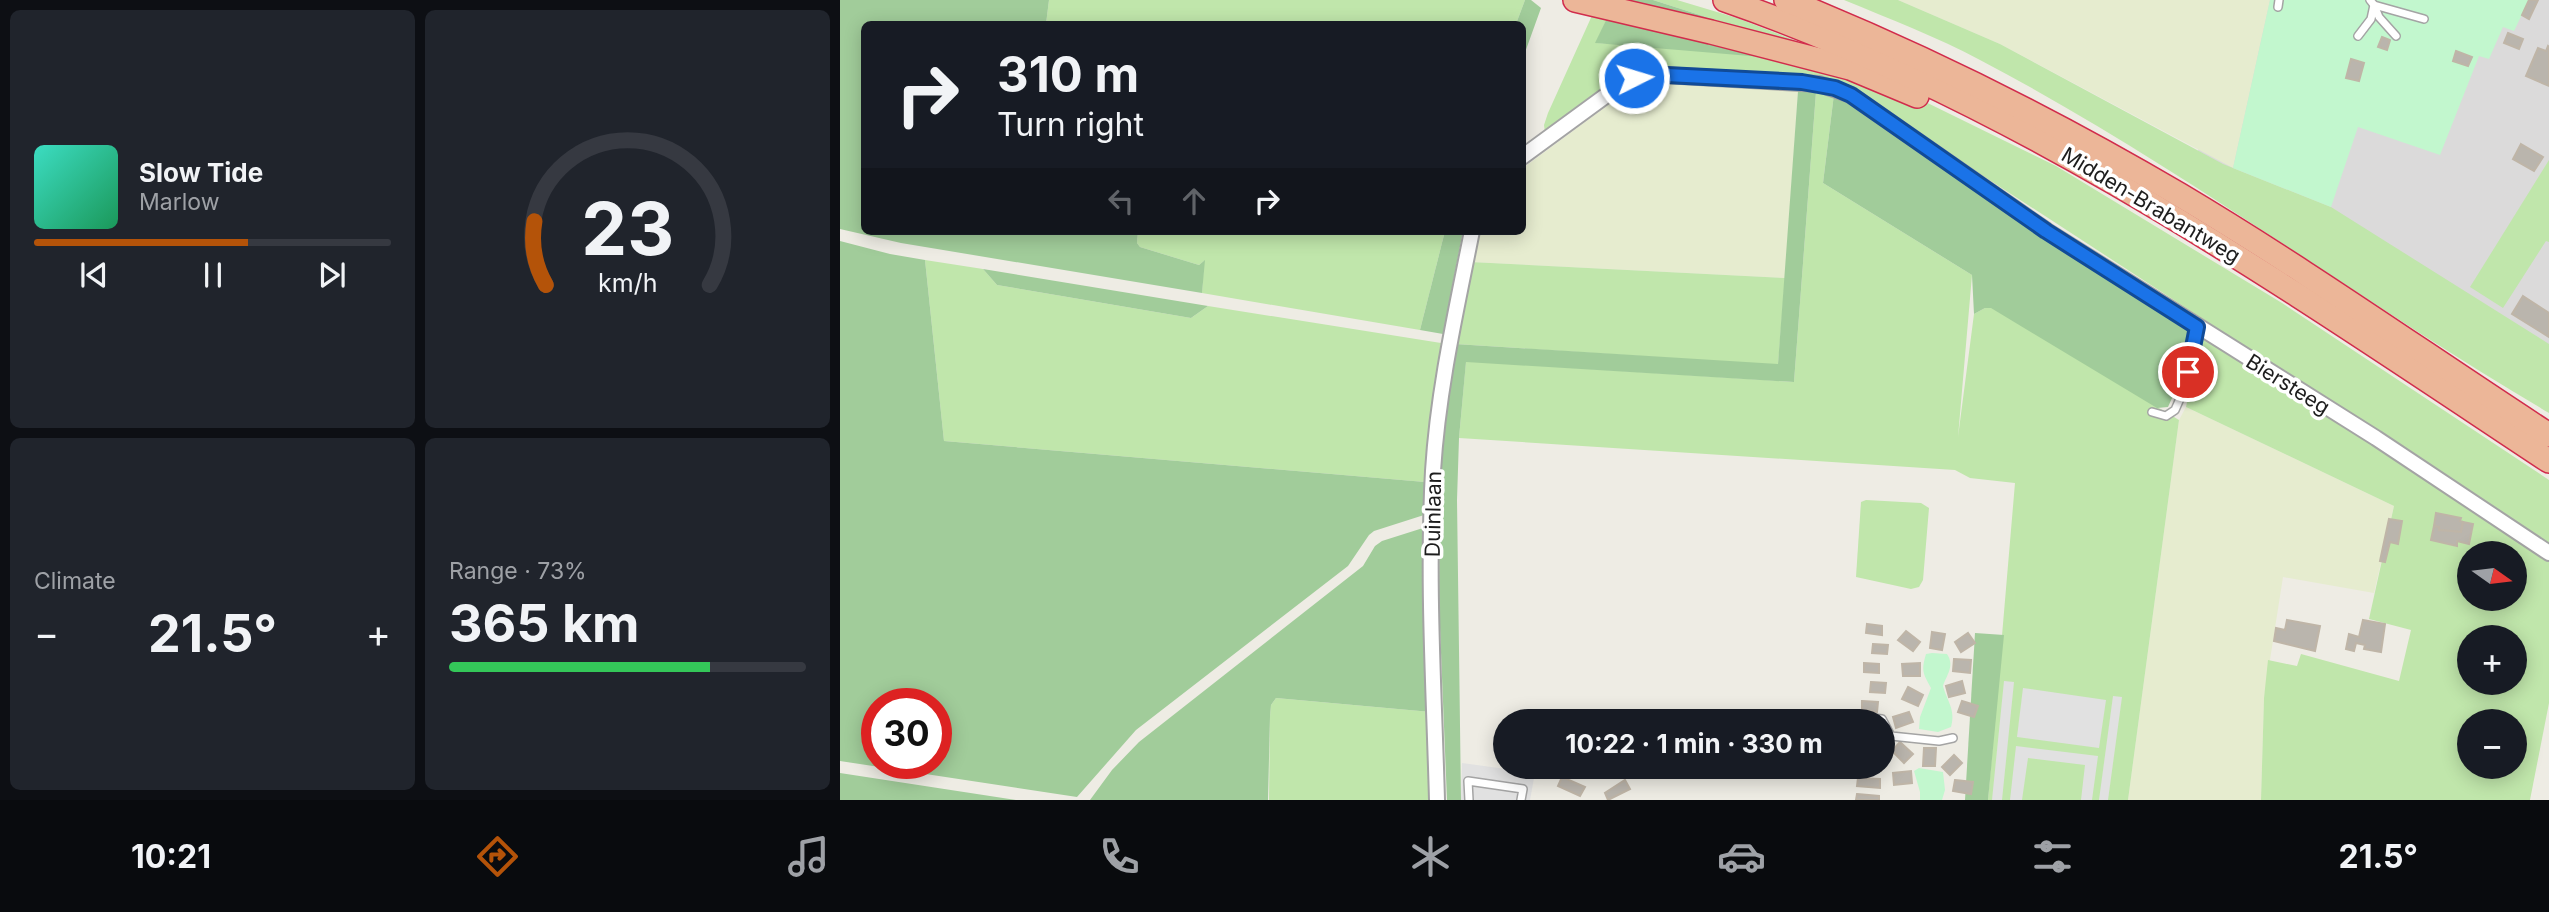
<!DOCTYPE html>
<html lang="en">
<head>
<meta charset="utf-8">
<style>
	body { margin:0; font-family:Inter,sans-serif; background:#20242c; color:#f1f3f6; height:100vh; display:flex; flex-direction:column; font-size:26px; white-space:nowrap }
	* { box-sizing:border-box; margin:0 }
	p { font-size:23px; color:#9ea1a6 }
	.icon { flex:none; width:38px; height:38px; fill:none; stroke:currentColor; stroke-width:2; stroke-linecap:round; stroke-linejoin:round }
	.map { position:relative; flex:1; overflow:hidden }
	.side { display:flex; flex-direction:column; gap:10px; padding:10px; background:#0d0f14; width:840px }
	.side>* { flex:none }
	.banner { position:absolute; left:21px; top:21px; width:665px; height:214px; border-radius:10px; box-shadow:0 4px 18px #0003; background:#171b24; color:#f1f3f6; overflow:hidden }
	.needle { width:46px; rotate:104deg }
	.tools { position:absolute; left:1617px; top:541px; display:grid; gap:14px }
	.tools a { display:grid; place-items:center; width:70px; height:70px; border-radius:50%; background:#171b24; box-shadow:0 4px 18px #0003; font-size:35px }
	.speed { position:absolute; left:21px; top:688px; display:flex; gap:14px; font-size:35px; font-weight:700; text-align:center }
	.speed>* { display:grid; place-content:center; width:91px; height:91px; border-radius:50%; background:#171b24; box-shadow:0 4px 18px #0003; line-height:1 }
	.speed .limit { border:10px solid #d22; background:#fff; color:#111 }
	.pin { position:absolute; display:grid; place-items:center; width:60px; height:60px; color:#fff; margin:-30px; border:4px solid #fff; border-radius:50%; box-shadow:0 2px 7px #0007 }
	.me { position:absolute; width:77px; margin:-38px; rotate:85deg; stroke-linejoin:round; filter:drop-shadow(0 0 5px #0008) }
	.turn { display:flex; align-items:center; gap:24px; height:147px; padding:0 21px; font-size:32px }
	.turn .icon { width:91px; height:91px; stroke-width:2.5 }
	.turn b { display:block; font-size:49px; line-height:60px }
	.lanes { display:flex; align-items:center; height:66px; padding:0 21px; background:#0003; justify-content:center; gap:35px; direction:ltr }
	.lanes .off { opacity:.35 }
	.big { font-size:52px; font-weight:700; line-height:1.1 }
	.side .widget { flex:1; display:flex; flex-direction:column; justify-content:center; gap:10px; min-width:0; padding:0 24px; border-radius:10px; background:#20242c }
	.side .dial { align-items:center; gap:0 }
	.dial svg { height:182px; overflow:visible; fill:none; stroke:#363941; stroke-width:7; stroke-linecap:round; text-anchor:middle }
	.dial text { fill:#f1f3f6; stroke:none }
	.song { display:flex; align-items:center; gap:21px }
	.cover { width:84px; height:84px; border-radius:10px; background:linear-gradient(135deg,hsl(170 70% 55%),hsl(150 70% 35%)) }
	.played { height:7px; border-radius:4px; background:linear-gradient(90deg,#b45309 60%,#363941 60%) }
	.keys { display:flex; justify-content:space-around; direction:ltr }
	.heat { display:flex; justify-content:space-between; align-items:center; font-size:38px; direction:ltr }
	.charge { height:10px; border-radius:5px; background:linear-gradient(90deg,#34c759 73%,#363941 0) }
	.side .tiles { flex:1; display:grid; gap:10px; grid-template-columns:repeat(2,1fr) }
	.trip { position:absolute; left:653px; top:709px; width:402px; height:70px; border-radius:35px; background:#171b24; box-shadow:0 4px 18px #0003; font-weight:700; line-height:70px; text-align:center }
	.tabs { display:flex; height:112px; justify-content:space-around; align-items:center; background:#090b0e; color:#9ea1a6 }
	.tabs .icon { width:49px; height:49px }
	.tabs .current { color:#b45309 }
	.tabs b { font-size:32px; color:#f1f3f6 }
	main { display:flex; flex:1; min-height:0 }
	.map>svg:first-child { display:block }
	.residential { fill:#dbdada }
	.farmland { fill:#e6eccf }
	.grass { fill:#c0e6ab; fill-rule:evenodd }
	.forest { fill:#a1cc9a; fill-rule:evenodd }
	.park { fill:#c2f7ce }
	.parking { fill:#e1e1e1 }
	.building { fill:#bab5ad; stroke:#bfb5a7; stroke-width:2 }
	.lines { fill:none; stroke-linecap:round; stroke-linejoin:round }
	.service-casing { stroke:#a4a4a4; stroke-width:10 }
	.minor-casing { stroke:#a4a4a4; stroke-width:18 }
	.trunk-casing { stroke:#d12c4c; stroke-width:26 }
	.service { stroke:#fff; stroke-width:7 }
	.minor { stroke:#fff; stroke-width:14 }
	.trunk { stroke:#ecb698; stroke-width:23 }
	.route-casing { stroke:#114b97; stroke-width:18 }
	.route { stroke:#1a73e8; stroke-width:12 }
	.labels { text-anchor:middle; dominant-baseline:central; stroke-width:7; stroke-linejoin:round; paint-order:stroke }
	.street-label { font-size:21px; fill:#1d1d1d; stroke:#fff }
</style>
</head>
<body>
<main>
<section class="side">
<div class="tiles">
<div class="widget">
<div class="song"><i class="cover"></i><div><b>Slow Tide</b><p>Marlow</p></div></div>
<div class="played"></div>
<div class="keys"><svg class="icon" aria-label="previous" viewBox="0 0 24 24"><path d="M18 5L8 12l10 7zM5 5v14"/></svg><svg class="icon" aria-label="pause" viewBox="0 0 24 24"><path d="M8 5v14M16 5v14"/></svg><svg class="icon" aria-label="next" viewBox="0 0 24 24"><path d="M6 5l10 7-10 7zM19 5v14"/></svg></div>
</div>
<div class="widget dial"><svg viewBox="0 0 100 80">
<path d="M14 69A42 42 0 1 1 86 69"/>
<path d="M14 69A42 42 0 0 1 9 41" stroke="#b45309"/>
<text x="50" y="56" font-size="32" font-weight="700">23</text>
<text x="50" y="72" font-size="11">km/h</text>
</svg></div>
<div class="widget"><p>Climate</p>
<div class="heat"><a>−</a><b class="big">21.5°</b><a>+</a></div>
</div>
<div class="widget"><p>Range · 73%</p><b class="big">365 km</b><div class="charge"></div></div>
</div>
</section>
<div class="map">
<svg width="1709" height="800" viewBox="0 0 1709 800">
	<rect width="100%" height="100%" fill="#eeece4"/>
	<path class="residential" d="M1403,0H1709V357L1354,164Z"/>
	<g class="farmland">
		<path d="M1058,0H1430L1393,168L1160,44Z"/>
		<path d="M802,80L958,91L945,278L630,262L639,231H682L683,168Z"/>
		<path d="M1346,407L1554,506L1534,593L1443,577L1424,698L1421,800H1288L1339,420Z"/>
	</g>
	<g class="grass">
		<path d="M209,0H685L676,24H206Z"/>
		<path d="M759,0L769,14L756,43L961,54L863,16L813,0H837L897,18L954,40L1000,60L1216,166L1442,303L1709,480V544L999,82L982,77L954,74L794,69L705,133L704,125L708,113Z"/>
		<path d="M1004,0H1058L1160,44L1383,164L1491,207L1709,344V413C1517,300 1338,164 1140,60C1097,37 1050,19 1004,0Z"/>
		<path d="M976,92L994,94L983,183L1132,275L1118,437L1134,314L1145,308L1151,307L1339,420L1288,800H1148L1175,483L1130,478L1115,470L619,438L626,361L954,382Z"/>
		<path d="M1709,160V242L1706,241L1663,308L1630,287Z"/>
		<path d="M298,231H605L580,330L362,293L364,261L359,265L300,247L297,243Z"/>
		<path d="M85,260L143,269L157,285L351,318L368,306L601,343L585,482L104,441Z"/>
		<path d="M630,262L945,278L938,365L615,344Z"/>
		<path d="M1361,337L1558,459L1709,561V703L1690,800H1421L1424,698L1428,660L1457,666L1461,654L1559,681L1571,630L1529,619L1554,506L1346,407ZM1629,553H1675V598H1629ZM1629,637H1675V682H1629ZM1629,721H1675V766H1629Z"/>
		<path d="M1026,500L1081,503L1089,508L1083,580L1079,587L1071,589L1016,577L1021,502Z"/>
		<path d="M436,698L591,712L594,800H429L430,717L431,705Z"/>
	</g>
	<g class="forest">
		<path d="M0,0H209L206,24H24V231H298L297,243L300,247L359,265L365,260L362,293L61,243L0,229Z"/>
		<path d="M685,0H691L701,8L683,58L682,24H676Z"/>
		<path d="M779,0H813L863,16L961,54L945,59L755,43L769,14Z"/>
		<path d="M958,91L976,92L954,382L626,362L619,438L617,500L621,800H607L599,603L600,469L615,344L938,364Z"/>
		<path d="M994,94L1003,97L1349,329L1337,387L1328,407L1317,408L1151,308H1145L1134,314L1132,275L983,183Z"/>
		<path d="M605,231H623L603,334L580,330Z"/>
		<path d="M0,241L50,254L85,260L104,441L585,482L584,515L534,531L529,535L508,566L296,730L237,797L0,761ZM37,704H96V763H37Z"/>
		<path d="M143,269L368,306L351,318L157,285Z"/>
		<path d="M583,528L591,712L436,698L431,705L430,717L428,800H250L272,770L299,742L523,566L535,546L542,541Z"/>
		<path d="M1135,633L1164,635L1148,800H1125Z"/>
		<path d="M0,773L176,800H0Z"/>
	</g>
	<g class="park">
		<path d="M1430,0H1689L1674,31L1663,27L1649,59L1639,56L1600,155L1518,127L1491,207L1393,168Z"/>
		<path d="M1092,653L1107,654C1115,666 1107,674 1103,686C1107,701 1116,710 1111,727L1098,732L1079,729L1080,717L1091,688C1083,673 1081,671 1086,654Z"/>
		<path d="M1079,768L1103,772L1105,790L1102,800H1080V792L1074,771Z"/>
	</g>
	<g class="parking">
		<path d="M1164,681L1174,682L1162,800H1152Z"/>
		<path d="M1183,688L1266,700L1259,748L1177,737Z"/>
		<path d="M1273,696L1282,697L1268,800H1259Z"/>
		<path d="M1176,746L1258,756L1252,800H1241L1245,765L1188,758L1182,800H1170Z"/>
		<path d="M622,763L695,773L690,800H621Z"/>
	</g>
	<g class="building">
		<path d="M1689,0H1698L1689,19L1682,15Z"/>
		<path d="M1668,33L1683,39L1679,49L1664,43Z"/>
		<path d="M1542,37L1550,40L1547,50L1538,47Z"/>
		<path d="M1708,46L1709,47V86L1686,76L1698,48L1706,51Z"/>
		<path d="M1616,51L1632,57L1628,66L1613,61Z"/>
		<path d="M1511,59L1524,63L1519,81L1506,78Z"/>
		<path d="M1681,144L1703,157L1694,171L1673,159Z"/>
		<path d="M1683,296L1709,313V337L1672,314Z"/>
		<path d="M1596,513L1621,518L1620,521L1623,522L1621,532L1599,530V527L1594,526Z"/>
		<path d="M1549,519L1562,521L1558,544L1550,542L1545,562L1540,561Z"/>
		<path d="M1623,522L1633,524L1629,544L1617,541V546L1591,540L1594,526L1599,527V530L1621,532Z"/>
		<path d="M1447,620L1480,626L1475,651L1434,641L1436,628L1445,630Z"/>
		<path d="M1523,620L1545,624L1541,652L1524,649L1525,645L1516,643L1514,651L1506,649L1509,634L1519,637Z"/>
		<path d="M1027,624L1042,626V635L1026,633Z"/>
		<path d="M1066,631L1080,642L1073,651L1058,640Z"/>
		<path d="M1092,632L1105,634L1102,650L1090,648Z"/>
		<path d="M1128,633L1135,643L1121,652L1115,642Z"/>
		<path d="M1033,644L1048,645L1047,654L1032,653Z"/>
		<path d="M1114,659L1131,660L1130,673L1113,671Z"/>
		<path d="M1024,663L1039,664V673L1024,672Z"/>
		<path d="M1080,663V676H1063L1062,664Z"/>
		<path d="M1122,681L1125,693L1109,697L1106,686Z"/>
		<path d="M1031,682L1046,683L1045,693L1030,692Z"/>
		<path d="M1068,687L1083,695L1078,706L1062,699Z"/>
		<path d="M1022,701L1038,702L1037,712L1022,710Z"/>
		<path d="M1122,701L1138,706L1134,717L1118,712Z"/>
		<path d="M1069,712L1073,722L1056,728L1053,717Z"/>
		<path d="M1060,742L1073,754L1064,763L1052,751Z"/>
		<path d="M1084,748H1096L1095,766H1083Z"/>
		<path d="M1114,755L1122,763L1110,775L1102,767Z"/>
		<path d="M1019,766H1041V771L1019,770Z"/>
		<path d="M1071,771L1072,783L1054,785L1053,773Z"/>
		<path d="M722,777L745,787L740,796L718,786Z"/>
		<path d="M1018,778L1040,779V788L1017,786Z"/>
		<path d="M785,780L790,789L768,800L765,793Z"/>
		<path d="M1115,780L1133,782L1131,794L1113,791Z"/>
		<path d="M1017,794L1039,796V800H1016Z"/>
	</g>
	<g class="lines">
		<g class="service-casing">
			<g id="service">
				<path d="M1530,0L1534,5L1584,19"/>
				<path d="M1438,7L1439,0"/>
				<path d="M1518,36L1531,19L1534,5L1539,17L1556,36"/>
				<path d="M1312,412L1326,416L1335,410L1342,394L1358,327"/>
				<path d="M1003,715L1042,719L1051,736L1099,741L1113,738"/>
				<path d="M629,800L628,781L683,789L681,800"/>
			</g>
		</g>
		<g class="minor-casing">
			<g id="minor">
				<path d="M682,157L779,86L807,74L979,84L1011,95L1207,231L1536,438L1709,553"/>
				<path d="M597,800C594,691 587,580 593,471C598,390 616,311 632,231"/>
			</g>
		</g>
		<g class="trunk-casing">
			<g id="trunk">
				<path d="M735,0L871,32L1010,68L1077,96"/>
				<path d="M885,0C1185,104 1446,287 1709,461"/>
				<path d="M946,0C1085,56 1211,119 1340,195C1466,270 1586,355 1709,435"/>
			</g>
		</g>
		<use href="#service" class="service"/>
		<use href="#minor" class="minor"/>
		<use href="#trunk" class="trunk"/>
	</g>
	<g class="lines">
		<g class="route-casing">
			<path id="route" d="M794,78L807,74L962,82L995,88L1011,95L1206,231L1357,327L1348,372"/>
		</g>
		<use href="#route" class="route"/>
	</g>
	<g class="labels">
		<g class="street-label">
			<text transform="translate(1311 205) rotate(31)">Midden-Brabantweg</text>
			<text transform="translate(1448 384) rotate(32)">Biersteeg</text>
			<text transform="translate(593 514) rotate(-89)">Duinlaan</text>
		</g>
	</g>
</svg>
<div class="tools">
<a><svg class="needle" viewBox="-14 -14 28 28"><path d="M0-13l5 13h-10z" fill="#e53935"/><path d="M0 13l5-13h-10z" fill="#9ea1a6"/></svg></a>
<a>+</a>
<a>−</a>
</div>
<div class="speed"><div class="limit">30</div></div>
<div class="pin" style="left:1348px;top:372px;background:#d93025"><svg class="icon" aria-label="arrive" viewBox="0 0 24 24"><path d="M6 21V4h12l-3 4 3 4H6"/></svg></div>
<svg class="me" style="left:794px;top:78px" viewBox="-20 -20 40 40"><circle r="17" fill="#1a73e8" stroke="#fff" stroke-width="3"/><path d="M0-11L8 9 0 5-8 9z" fill="#fff"/></svg>
<div class="trip">10:22 · 1 min · 330 m</div>
<div class="banner">
<div class="turn"><svg class="icon" aria-label="right" viewBox="0 0 24 24"><path d="M7 20v-9h11M14 6l5 5-5 5"/></svg><div><b>310 m</b>Turn right</div></div>
<div class="lanes"><svg class="icon off" aria-label="left" viewBox="0 0 24 24"><path d="M17 20v-9H6M10 6l-5 5 5 5"/></svg><svg class="icon off" aria-label="ahead" viewBox="0 0 24 24"><path d="M12 20V5M6 11l6-6 6 6"/></svg><svg class="icon" aria-label="right" viewBox="0 0 24 24"><path d="M7 20v-9h11M14 6l5 5-5 5"/></svg></div>
</div>
</div>
</main>
<nav class="tabs">
<b>10:21</b>
<svg class="icon current" aria-label="directions" viewBox="0 0 24 24"><path d="M12 3l9 9-9 9-9-9zM9 14v-3h6M13 9l2 2-2 2"/></svg>
<svg class="icon" aria-label="music" viewBox="0 0 24 24"><path d="M9 18V5l10-2v13"/><circle cx="6" cy="18" r="3"/><circle cx="16" cy="16" r="3"/></svg>
<svg class="icon" aria-label="phone" viewBox="0 0 24 24"><path d="M5 4h4l2 5-3 2q2 4 5 5l2-3 5 2v4C11 20 4 13 5 4z"/></svg>
<svg class="icon" aria-label="climate" viewBox="0 0 24 24"><path d="M12 3v18M4 7l16 10M4 17L20 7"/></svg>
<svg class="icon" aria-label="car" viewBox="0 0 24 24"><path d="M5 17H2v-5l4-1 3-4h7l3 4 3 1v5h-3M9 17h6M6 11h13"/><circle cx="7" cy="17" r="2"/><circle cx="17" cy="17" r="2"/></svg>
<svg class="icon" aria-label="filters" viewBox="0 0 24 24"><path d="M4 7h16M4 17h16"/><circle cx="9" cy="7" r="2"/><circle cx="15" cy="17" r="2"/></svg>
<b>21.5°</b>
</nav>
</body>
</html>
